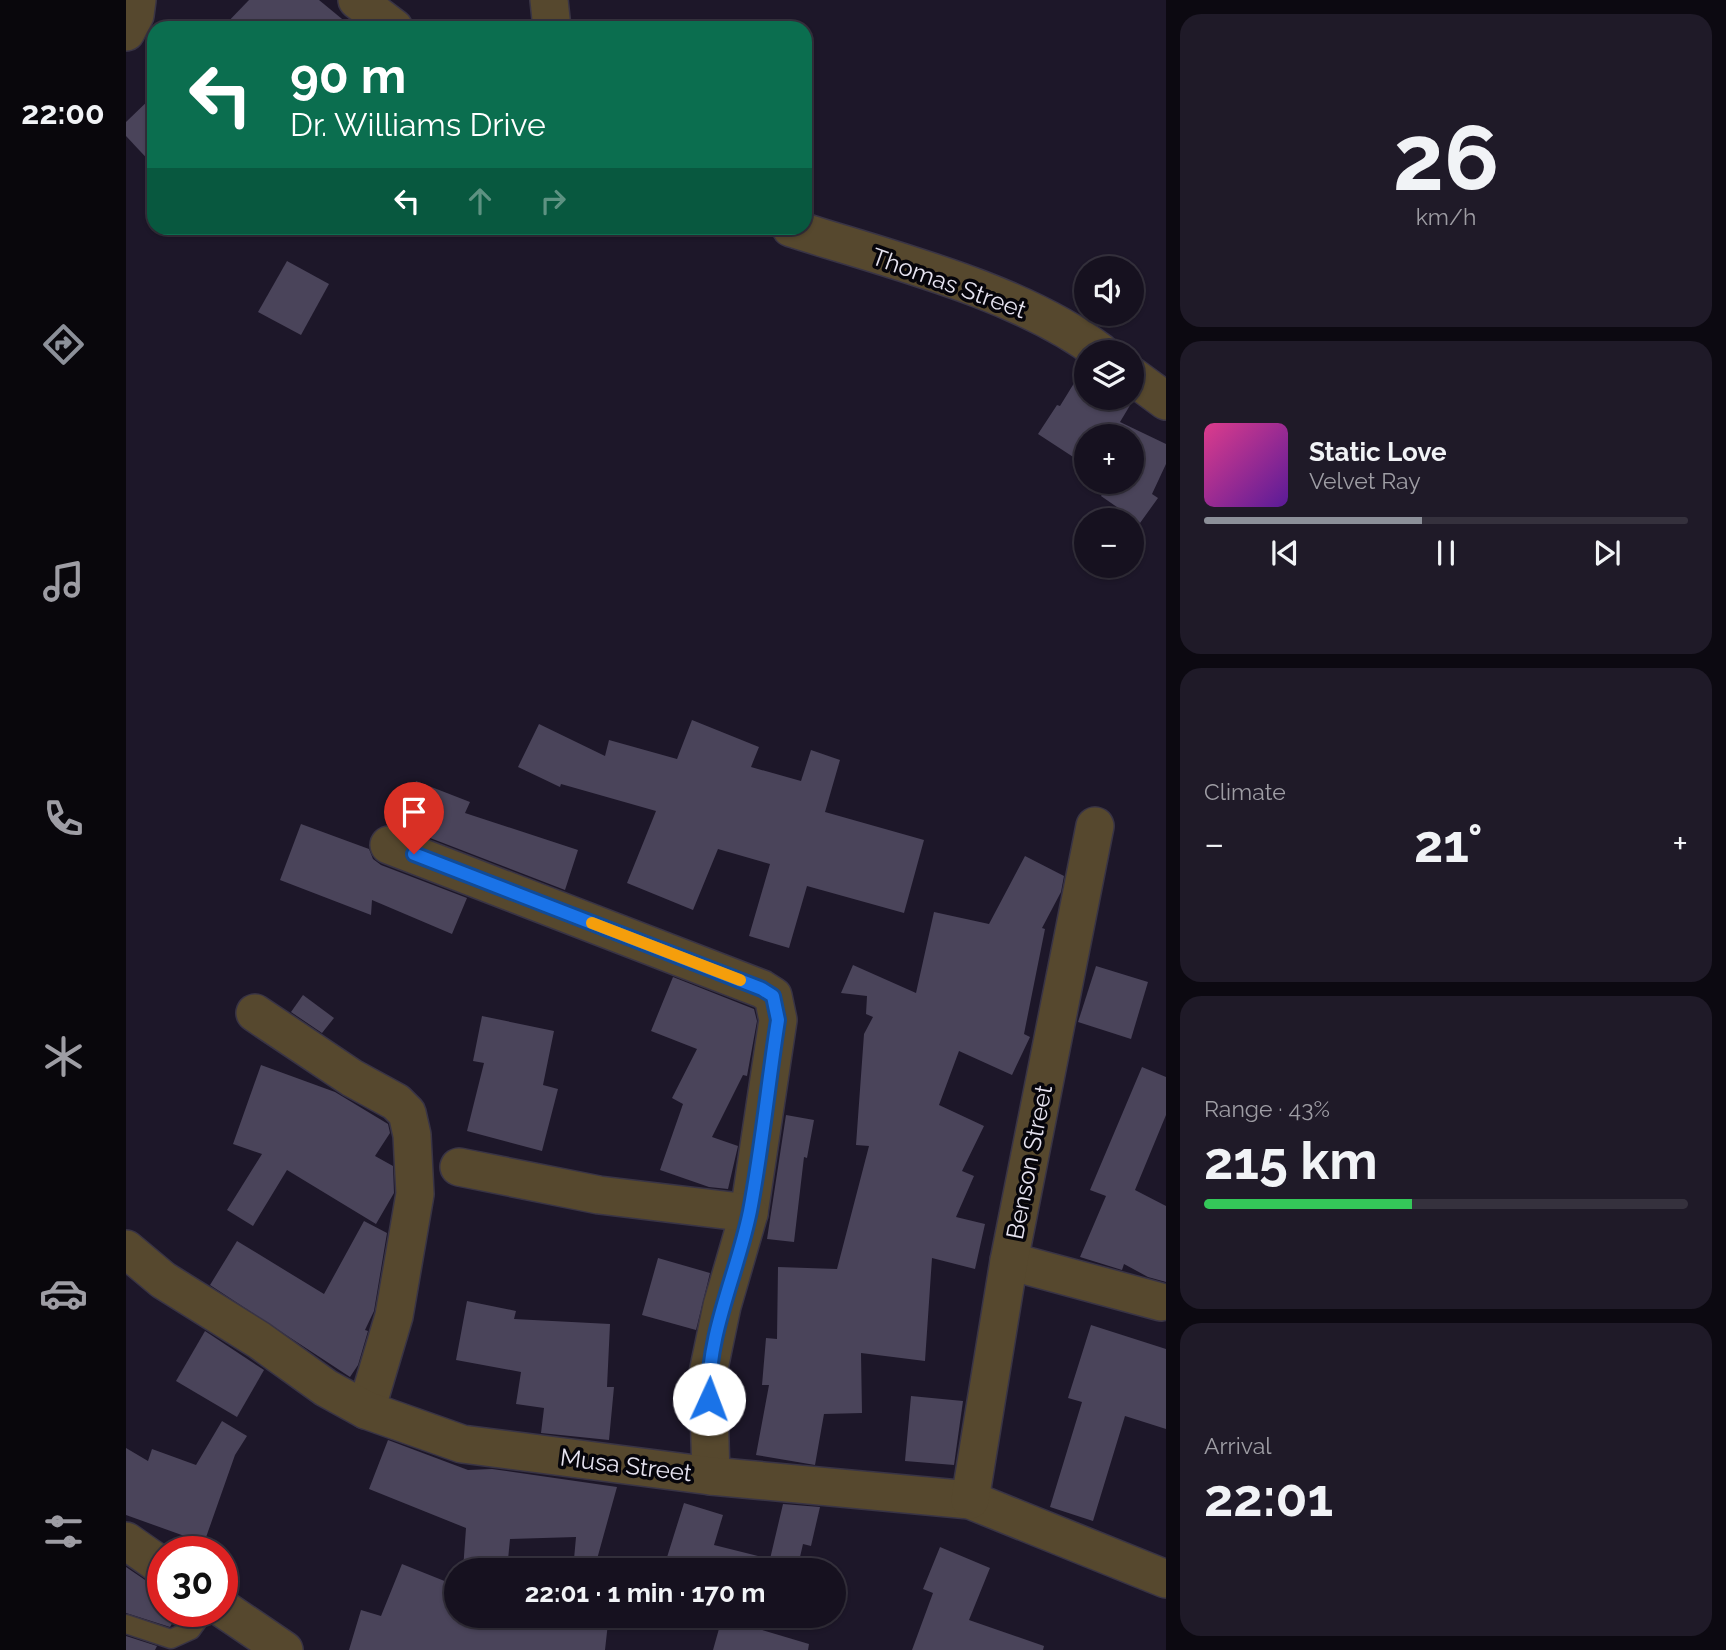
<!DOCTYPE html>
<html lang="en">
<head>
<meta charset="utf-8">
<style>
	body { margin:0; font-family:Raleway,sans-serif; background:#1f1a28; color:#f1f3f6; height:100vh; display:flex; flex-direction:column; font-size:26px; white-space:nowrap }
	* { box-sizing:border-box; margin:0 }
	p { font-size:23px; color:#9e9da4 }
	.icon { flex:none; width:38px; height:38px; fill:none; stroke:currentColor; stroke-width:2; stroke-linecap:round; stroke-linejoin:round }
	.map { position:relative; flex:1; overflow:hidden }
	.panel { display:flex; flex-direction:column; gap:14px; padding:14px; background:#0c0911; width:560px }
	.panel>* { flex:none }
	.top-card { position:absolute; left:21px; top:21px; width:665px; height:214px; border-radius:21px; box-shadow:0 2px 5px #0004,0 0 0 2px #35313d; background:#0b6e4f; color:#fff; overflow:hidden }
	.fabs { position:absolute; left:948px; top:256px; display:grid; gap:14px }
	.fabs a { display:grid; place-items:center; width:70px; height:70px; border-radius:50%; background:#16111f; box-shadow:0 2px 5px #0004,0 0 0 2px #35313d; font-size:35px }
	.speed { position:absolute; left:21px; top:1536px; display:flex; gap:14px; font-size:35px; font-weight:700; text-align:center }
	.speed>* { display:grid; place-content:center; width:91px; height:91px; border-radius:50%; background:#16111f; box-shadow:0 2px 5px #0004,0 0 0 2px #35313d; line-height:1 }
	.speed .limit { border:10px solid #d22; background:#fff; color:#111 }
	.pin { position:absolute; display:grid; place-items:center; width:60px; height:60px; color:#fff; margin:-72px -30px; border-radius:50% 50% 50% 0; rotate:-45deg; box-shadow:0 0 7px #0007 }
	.pin .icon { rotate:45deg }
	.me { position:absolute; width:77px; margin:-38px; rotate:2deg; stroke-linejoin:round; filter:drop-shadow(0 0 5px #0008) }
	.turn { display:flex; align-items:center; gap:24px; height:147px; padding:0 28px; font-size:32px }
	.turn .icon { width:91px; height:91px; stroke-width:2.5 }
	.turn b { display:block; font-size:49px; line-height:60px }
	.lanes { display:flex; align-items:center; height:66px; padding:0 28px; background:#0003; justify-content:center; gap:35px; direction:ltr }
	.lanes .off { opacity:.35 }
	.big { font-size:52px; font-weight:700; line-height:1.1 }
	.panel .card { flex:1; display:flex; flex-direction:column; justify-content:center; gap:10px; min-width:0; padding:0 24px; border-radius:21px; background:#1f1a28 }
	.panel .dial { align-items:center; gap:0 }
	.dial b { font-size:91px; line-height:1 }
	.song { display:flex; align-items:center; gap:21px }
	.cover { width:84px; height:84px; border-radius:10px; background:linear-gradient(135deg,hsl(330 70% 55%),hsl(270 70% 35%)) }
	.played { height:7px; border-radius:4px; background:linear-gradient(90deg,#8c9099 45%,#35313d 45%) }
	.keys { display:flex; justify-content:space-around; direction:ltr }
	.heat { display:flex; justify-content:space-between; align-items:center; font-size:38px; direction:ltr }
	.charge { height:10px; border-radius:5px; background:linear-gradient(90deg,#34c759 43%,#35313d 0) }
	.trip { position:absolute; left:318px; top:1558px; width:402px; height:70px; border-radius:35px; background:#16111f; box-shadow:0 2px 5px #0004,0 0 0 2px #35313d; font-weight:700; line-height:70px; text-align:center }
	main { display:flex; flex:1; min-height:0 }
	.tabs { display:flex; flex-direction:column; width:126px; justify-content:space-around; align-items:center; background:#09070c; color:#9e9da4 }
	.tabs .icon { width:49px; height:49px }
	.tabs .current { color:#8c9099 }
	.tabs b { font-size:32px; color:#f1f3f6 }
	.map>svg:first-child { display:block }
	.building { fill:#4a445a }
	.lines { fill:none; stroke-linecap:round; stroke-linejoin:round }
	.lane-casing { stroke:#393445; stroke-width:21 }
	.street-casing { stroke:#393445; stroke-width:40 }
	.lane { stroke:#56482e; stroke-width:18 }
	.street { stroke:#56482e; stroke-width:37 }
	.route-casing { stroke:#114b97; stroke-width:18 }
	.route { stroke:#1a73e8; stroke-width:12 }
	.slow { stroke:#f59e0b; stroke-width:12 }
	.labels { text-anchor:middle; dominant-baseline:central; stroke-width:7; stroke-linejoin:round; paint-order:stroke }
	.street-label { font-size:24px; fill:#e6e3f0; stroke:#06050b }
</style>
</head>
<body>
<main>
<nav class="tabs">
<b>22:00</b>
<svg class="icon current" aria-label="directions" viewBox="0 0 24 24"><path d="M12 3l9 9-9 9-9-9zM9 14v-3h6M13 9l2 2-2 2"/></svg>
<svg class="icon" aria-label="music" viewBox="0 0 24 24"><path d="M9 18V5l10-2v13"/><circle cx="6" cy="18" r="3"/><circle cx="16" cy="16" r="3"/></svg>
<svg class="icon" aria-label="phone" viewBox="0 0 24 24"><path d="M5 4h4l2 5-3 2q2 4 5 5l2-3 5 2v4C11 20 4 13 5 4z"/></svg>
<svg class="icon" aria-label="climate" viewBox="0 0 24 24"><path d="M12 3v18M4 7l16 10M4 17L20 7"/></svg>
<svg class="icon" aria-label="car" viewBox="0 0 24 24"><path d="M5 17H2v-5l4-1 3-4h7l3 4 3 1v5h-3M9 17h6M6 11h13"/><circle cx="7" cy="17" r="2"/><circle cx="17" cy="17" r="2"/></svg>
<svg class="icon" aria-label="filters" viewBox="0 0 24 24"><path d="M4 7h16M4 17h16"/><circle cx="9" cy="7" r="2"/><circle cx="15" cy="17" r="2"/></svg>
</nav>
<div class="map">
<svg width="1040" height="1650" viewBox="0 0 1040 1650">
	<rect width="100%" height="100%" fill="#1d1729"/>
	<g class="building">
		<path d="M123,0H193L227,28H96Z"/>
		<path d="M28,95V166L0,136V122Z"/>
		<path d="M161,261L203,284L175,335L132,312Z"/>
		<path d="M958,367L961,368V397H999L1006,402L994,422L1040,444V464L1026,494L1032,498L1014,523L975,496L984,481H1006V436H961V466L912,434L931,405L934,406Z"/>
		<path d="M566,720L633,747L625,767L675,781L685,750L714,760L699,812L798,840L778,913L681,886L663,948L623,936L644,864L592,849L567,910L501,883L530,811L435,784L434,787L392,767L413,724L479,756L483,740L551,759Z"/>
		<path d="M290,781L344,802L339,813L452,850L439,890L273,826Z"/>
		<path d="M175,824L243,849L247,859L255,865L341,898L326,934L246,900L245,915L154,880Z"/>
		<path d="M899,856L938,876L935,892L916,928L919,929L898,1034L904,1037L886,1075L833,1051L813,1105L858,1126L836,1171L848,1176L830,1217L859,1224L849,1269L806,1258L799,1361L735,1353L736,1413L698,1414L689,1465L630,1455L643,1385H636L640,1338L651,1339L652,1267L711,1269L743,1146L730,1145L738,1034L747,1017L740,1014L741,996L715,993L727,965L790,993L808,912L863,924Z"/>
		<path d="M970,966L1022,982L1005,1039L952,1022Z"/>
		<path d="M547,977L628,1009L631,1021L621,1076L617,1075L586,1137L612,1146L602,1189L583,1187L534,1170L557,1104L546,1098L571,1049L525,1031Z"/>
		<path d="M177,995L208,1018L196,1033L165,1012Z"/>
		<path d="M356,1016L428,1031L417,1085L432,1089L416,1151L341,1131L358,1063L347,1061Z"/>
		<path d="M135,1065L209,1092L262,1124L264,1133L249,1156L267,1166L268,1193L250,1224L161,1170L127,1226L101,1210L136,1154L107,1144Z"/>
		<path d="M1016,1067L1040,1077V1115L1009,1190L1040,1206V1282L1022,1277L998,1264L996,1270L954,1257L980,1196L964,1190Z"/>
		<path d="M660,1115L688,1120L681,1158L678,1157L668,1242L641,1239Z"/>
		<path d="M238,1221L261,1233L248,1311L239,1330L242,1331L232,1365L224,1377L84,1285L111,1241L198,1294Z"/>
		<path d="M532,1258L584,1273L570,1330L516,1315Z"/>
		<path d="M341,1301L390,1311L388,1319L484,1324L481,1387H488L483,1440L415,1433L418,1408L390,1404L395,1372L330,1360Z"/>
		<path d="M965,1325L1040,1349V1429L999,1416L967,1521L924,1507L956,1402L942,1398Z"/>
		<path d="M79,1331L138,1370L111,1417L50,1381Z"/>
		<path d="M785,1396L837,1401L828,1465L779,1461Z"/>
		<path d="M96,1421L121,1436L109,1455L78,1543L0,1515V1448L22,1461L26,1449L70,1465Z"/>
		<path d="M262,1440L342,1470L366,1469L491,1487L468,1570H447L450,1537L384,1539L381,1570H337L340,1528L243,1489Z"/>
		<path d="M558,1503L597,1515L588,1545L644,1559L657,1504L694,1507L685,1546L677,1544L671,1570H537Z"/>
		<path d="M814,1547L864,1568L843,1620L918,1646L917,1650H786L807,1593L797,1589Z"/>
		<path d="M276,1564L331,1586V1615H436L482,1623L479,1650H223L235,1610L255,1616Z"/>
		<path d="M0,1567L25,1584L37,1588V1612H53L44,1627L0,1613Z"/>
		<path d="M596,1618L683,1644L682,1650H587Z"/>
		<path d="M0,1636L31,1646L29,1650H0Z"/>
	</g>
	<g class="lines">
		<g class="lane-casing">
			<path id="lane" d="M0,1624L45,1639L65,1630L78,1612"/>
		</g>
		<g class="street-casing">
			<g id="street">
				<path d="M231,0L268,28"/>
				<path d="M423,0L426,28"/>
				<path d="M0,32L9,15L11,0"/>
				<path d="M665,228C762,259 894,291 974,352"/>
				<path d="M1006,376L1040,401"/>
				<path d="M263,845L636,989L647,996L652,1020L623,1213L596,1306L582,1373L585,1476"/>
				<path d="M129,1013L226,1078L270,1102L281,1113L286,1135L289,1194L268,1316L240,1410"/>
				<path d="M333,1167L473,1195L623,1213"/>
				<path d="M0,1249L37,1280L133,1340L200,1388L240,1410L336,1444L585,1476L844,1500L1040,1579"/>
				<path d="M883,1261L1035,1302"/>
				<path d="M844,1500L883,1261L969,826"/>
				<path d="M0,1541L37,1567"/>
				<path d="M96,1608L158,1650"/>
			</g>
		</g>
		<use href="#lane" class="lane"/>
		<use href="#street" class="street"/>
	</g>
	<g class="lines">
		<g class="route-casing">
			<path id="route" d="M288,854L636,989L647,996L652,1020C642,1084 636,1148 624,1211C611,1275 581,1333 583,1399"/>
		</g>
		<use href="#route" class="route"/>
		<path class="slow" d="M466,923L614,980"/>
	</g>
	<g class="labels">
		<g class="street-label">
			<text transform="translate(823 283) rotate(20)">Thomas Street</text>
			<text transform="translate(903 1162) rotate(-79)">Benson Street</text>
			<text transform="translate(500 1465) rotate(7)">Musa Street</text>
		</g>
	</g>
</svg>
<div class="fabs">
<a><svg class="icon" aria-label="sound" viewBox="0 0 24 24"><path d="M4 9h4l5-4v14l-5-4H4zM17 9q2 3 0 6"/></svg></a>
<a><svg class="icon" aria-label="layers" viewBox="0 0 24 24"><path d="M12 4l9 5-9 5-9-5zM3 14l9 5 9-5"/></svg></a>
<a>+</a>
<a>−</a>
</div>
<div class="speed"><div class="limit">30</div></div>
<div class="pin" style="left:288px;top:854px;background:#d93025"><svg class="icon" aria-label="arrive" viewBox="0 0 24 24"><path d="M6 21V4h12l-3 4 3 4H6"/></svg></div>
<svg class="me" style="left:583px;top:1399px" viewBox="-20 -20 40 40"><circle r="19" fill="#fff"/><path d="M0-13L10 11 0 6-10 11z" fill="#1a73e8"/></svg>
<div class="trip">22:01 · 1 min · 170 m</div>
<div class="top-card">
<div class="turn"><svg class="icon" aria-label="left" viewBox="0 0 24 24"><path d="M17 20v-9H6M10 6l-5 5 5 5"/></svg><div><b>90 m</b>Dr. Williams Drive</div></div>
<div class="lanes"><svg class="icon" aria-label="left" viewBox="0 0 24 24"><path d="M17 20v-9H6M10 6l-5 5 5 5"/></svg><svg class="icon off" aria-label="ahead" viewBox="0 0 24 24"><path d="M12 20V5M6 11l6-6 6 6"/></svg><svg class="icon off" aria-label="right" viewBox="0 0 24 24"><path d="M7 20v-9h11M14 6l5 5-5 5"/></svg></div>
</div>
</div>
<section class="panel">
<div class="card dial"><b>26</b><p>km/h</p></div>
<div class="card">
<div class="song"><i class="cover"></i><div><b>Static Love</b><p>Velvet Ray</p></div></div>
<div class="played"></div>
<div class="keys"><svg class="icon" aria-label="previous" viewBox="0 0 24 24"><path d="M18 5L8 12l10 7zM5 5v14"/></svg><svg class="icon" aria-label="pause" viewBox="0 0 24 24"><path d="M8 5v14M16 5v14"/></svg><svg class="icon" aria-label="next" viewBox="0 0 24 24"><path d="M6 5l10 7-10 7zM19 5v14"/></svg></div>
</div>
<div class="card"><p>Climate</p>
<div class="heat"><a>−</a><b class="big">21°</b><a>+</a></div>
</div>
<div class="card"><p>Range · 43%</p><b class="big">215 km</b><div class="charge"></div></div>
<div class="card"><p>Arrival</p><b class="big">22:01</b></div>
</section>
</main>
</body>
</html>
